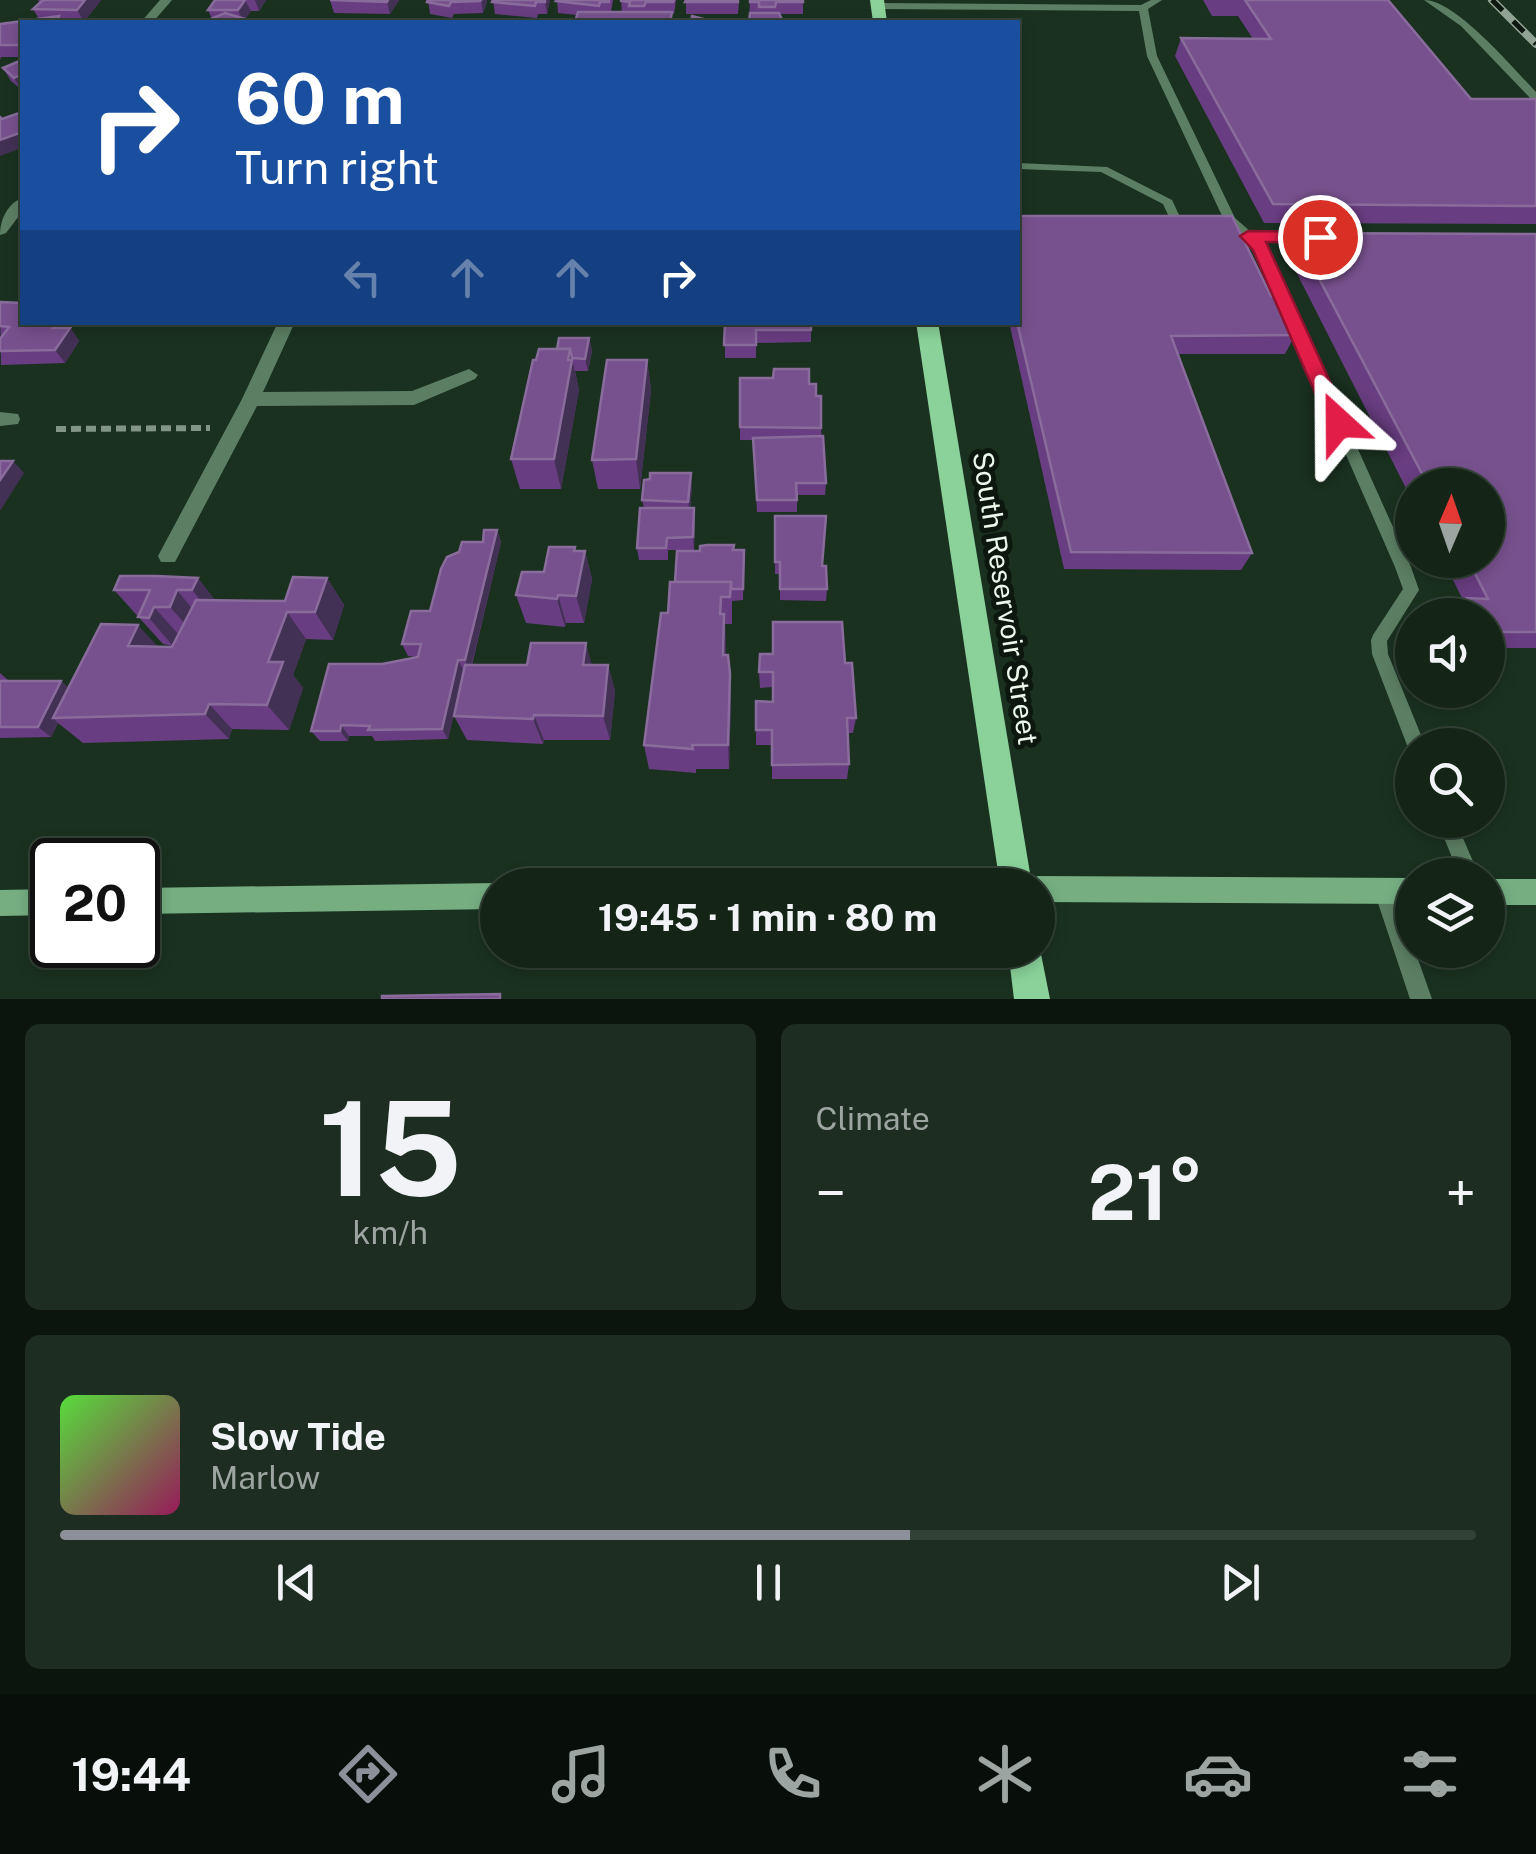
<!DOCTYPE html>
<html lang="en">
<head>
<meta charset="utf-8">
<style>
	body { margin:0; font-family:"Public Sans",sans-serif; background:#1d2d21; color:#f1f3f6; height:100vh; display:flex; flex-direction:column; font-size:38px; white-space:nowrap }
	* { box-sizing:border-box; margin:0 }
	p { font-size:32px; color:#9da5a2 }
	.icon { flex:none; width:55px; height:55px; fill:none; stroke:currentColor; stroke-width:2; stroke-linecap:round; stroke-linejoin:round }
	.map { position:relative; height:999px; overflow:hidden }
	.sheet { display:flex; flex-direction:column; gap:25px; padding:25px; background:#0b140d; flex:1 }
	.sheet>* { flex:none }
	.hud { position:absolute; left:20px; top:20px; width:1000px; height:305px; border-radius:0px; box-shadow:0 5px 15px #0003,0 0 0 2px #334237; background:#1a4fa0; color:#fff; overflow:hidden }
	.needle { width:65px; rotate:2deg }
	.controls { position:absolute; left:1395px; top:468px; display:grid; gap:20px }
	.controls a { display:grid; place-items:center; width:110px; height:110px; border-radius:50%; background:#142518; box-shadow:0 5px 15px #0003,0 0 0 2px #334237; font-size:50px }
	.speed { position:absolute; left:30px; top:838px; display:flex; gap:20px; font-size:50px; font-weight:700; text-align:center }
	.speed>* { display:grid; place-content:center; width:130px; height:130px; border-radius:50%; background:#142518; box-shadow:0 5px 15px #0003,0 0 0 2px #334237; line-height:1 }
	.speed .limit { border:5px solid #111; border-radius:15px; background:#fff; color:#111 }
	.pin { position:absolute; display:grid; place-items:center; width:85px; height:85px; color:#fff; margin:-42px; border:5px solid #fff; border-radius:50%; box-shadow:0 2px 10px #0007 }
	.me { position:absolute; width:110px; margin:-55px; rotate:336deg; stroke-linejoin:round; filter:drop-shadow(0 0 8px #0008) }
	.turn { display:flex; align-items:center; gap:35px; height:210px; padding:0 50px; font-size:45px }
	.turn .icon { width:130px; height:130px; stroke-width:2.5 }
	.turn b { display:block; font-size:70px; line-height:85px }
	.lanes { display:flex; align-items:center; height:95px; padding:0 50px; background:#0003; justify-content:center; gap:50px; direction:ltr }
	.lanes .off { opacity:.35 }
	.big { font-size:75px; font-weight:700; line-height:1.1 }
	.sheet .card { flex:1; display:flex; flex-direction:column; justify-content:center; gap:15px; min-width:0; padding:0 35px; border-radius:15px; background:#1d2d21 }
	.sheet .dial { align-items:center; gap:0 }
	.dial b { font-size:130px; line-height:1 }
	.song { display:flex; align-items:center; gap:30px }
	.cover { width:120px; height:120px; border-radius:15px; background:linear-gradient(135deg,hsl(110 70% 55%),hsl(330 70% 35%)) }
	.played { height:10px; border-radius:5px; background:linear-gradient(90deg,#8c9099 60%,#334237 60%) }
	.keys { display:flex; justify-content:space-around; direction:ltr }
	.heat { display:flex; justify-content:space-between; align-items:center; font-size:55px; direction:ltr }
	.sheet .tiles { flex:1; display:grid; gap:25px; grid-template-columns:1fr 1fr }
	.card:last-child { grid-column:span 2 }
	.trip { position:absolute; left:480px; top:868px; width:575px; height:100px; border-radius:50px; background:#142518; box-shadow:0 5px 15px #0003,0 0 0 2px #334237; font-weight:700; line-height:100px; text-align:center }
	.menu { display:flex; height:160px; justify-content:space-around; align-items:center; background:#080f0a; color:#9da5a2 }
	.menu .icon { width:70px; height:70px }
	.menu .on { color:#8c9099 }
	.menu b { font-size:45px; color:#f1f3f6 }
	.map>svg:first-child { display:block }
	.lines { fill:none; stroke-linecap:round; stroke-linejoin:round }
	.path { stroke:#829586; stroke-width:6; stroke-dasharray:10 5; stroke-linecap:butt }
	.lane { fill:#5c7f63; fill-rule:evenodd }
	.street { fill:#5c7f63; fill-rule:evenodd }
	.secondary { fill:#76ae82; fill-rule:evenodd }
	.primary { fill:#8ad29a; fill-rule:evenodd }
	.rail-casing { stroke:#91a395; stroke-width:8 }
	.rail { stroke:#0c170f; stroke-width:5; stroke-dasharray:15; stroke-linecap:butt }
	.wall { fill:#693d81 }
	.shaded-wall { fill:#433055 }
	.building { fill:#77518d; stroke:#896c9c; stroke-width:2.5 }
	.route { fill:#e11d48; stroke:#92132f; stroke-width:2.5 }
	.labels { text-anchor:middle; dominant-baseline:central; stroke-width:10; stroke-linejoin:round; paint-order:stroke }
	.street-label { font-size:28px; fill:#ebf9ed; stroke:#0c170f }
</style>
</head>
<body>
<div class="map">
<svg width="1536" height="999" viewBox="0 0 1536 999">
	<rect width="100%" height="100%" fill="#1a3120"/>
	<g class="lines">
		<path class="path" d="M56,429L210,428"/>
		<g class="lane">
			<path d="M1151,0H1162L1148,9L1157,56L1235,218L1251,232L1309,233L1315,237L1309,241L1260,240L1267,247L1411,567L1419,590L1387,641L1388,654L1425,745H1412V752L1407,745L1372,654L1371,640L1373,635L1403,589L1395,567L1256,249L1224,220L1147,56L1139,11L878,9L874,6L878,3L1141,5Z"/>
			<path d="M1424,0C1456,0 1513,68 1536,92V101L1532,100L1461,26Z"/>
			<path d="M1018,163L1107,167L1172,200L1180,217L1178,219H1170L1163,204L1101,172L1018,169Z"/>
			<path d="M1437,820H1455L1479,875H1459Z"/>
			<path d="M1384,881L1391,884L1394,891L1432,999H1410L1374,891L1377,884Z"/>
		</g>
		<g class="street">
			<path d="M160,0H172L153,22H141Z"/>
			<path d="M22,198V212L6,233L0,235C0,220 7,204 22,198Z"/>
			<path d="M278,322H295L263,392L412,391L469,369L478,375L475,379L414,405L257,406L175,562H161L158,556L242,399Z"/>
			<path d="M0,412L18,414L20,419L18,424L0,426Z"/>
		</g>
		<g class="secondary">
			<path d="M1038,876L1412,878V904L1038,902V885H1026L1029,880Z"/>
			<rect x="1488" y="879" width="48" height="26"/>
			<path d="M498,883L503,885H498V909L138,914V888Z"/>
			<path d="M52,889V915L0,916V890Z"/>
		</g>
		<g class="primary">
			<path d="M870,0H884L887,22H873Z"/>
			<path d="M916,322H938L1032,885H1000Z"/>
			<path d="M1038,939L1050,999H1014L1008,950H1038Z"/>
		</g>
		<g class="rail-casing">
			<path id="rail" d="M1492,0L1536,44"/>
		</g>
		<use href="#rail" class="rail"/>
	</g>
	<g class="wall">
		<path d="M38,0H101L84,22H22V57H1L0,60V24L39,19L33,9L40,3Z"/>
		<path d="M215,0H266L259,11H251L245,19H212L208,10Z"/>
		<path d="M330,0H399L390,14L334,13Z"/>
		<path d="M428,0H487V2L483,13L454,14L452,18L430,14Z"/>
		<path d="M493,0H550L547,14H538L537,18L495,14Z"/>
		<path d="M557,0H613L611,12H622L621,0H676L674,14L577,15L558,13Z"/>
		<path d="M686,0H739L738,14H686Z"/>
		<path d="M750,0H803V14H780L782,22H749Z"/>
		<path d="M1203,0H1388L1471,99H1536V224L1264,223L1175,56L1181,38L1253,39L1238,16H1212Z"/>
		<path d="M22,60V90L11,81L3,68Z"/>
		<path d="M1295,233L1536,234V648H1488V615H1450L1464,602L1443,560H1488V485H1412V500L1286,252Z"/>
		<path d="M1271,296L1295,335L1285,354H1178L1252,553L1241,570L1064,569L1009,322Z"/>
		<path d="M0,302L71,329L79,341L65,363L1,365Z"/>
		<path d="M725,322H811V342L756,343V358H725Z"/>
		<path d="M589,338L592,351L588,371H575L579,390L561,489H520L511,459L536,360L557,349Z"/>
		<path d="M647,360L651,390L640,489H598L592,460Z"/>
		<path d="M809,384L816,396L821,428L826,483L825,495H797V512H757L753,440H740V427Z"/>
		<path d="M692,486L690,508L695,520L694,550H668V560H639L637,548L644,508L642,500Z"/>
		<path d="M775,516L822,566L827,589L826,601L780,600V574H775Z"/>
		<path d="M497,530L501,542L472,665H608L615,691L610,740H544L543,744L467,740L454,716L461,684L448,739L375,741L372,736H349L348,741H320L311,731L382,664L418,657L408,656L402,644L483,542Z"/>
		<path d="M575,547L576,551H585L592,579L584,623H566L565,627L526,623L516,595Z"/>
		<path d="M734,550H744L743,600L732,601V624H725L726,655L730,674L731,700L729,769H696V773L649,769L644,745L668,613L675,582Z"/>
		<path d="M156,576L215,600L285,601L327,578L344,605L333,640L306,639L293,675L303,688L289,730L232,729L229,739L83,743L58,723L51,737L0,738V673L9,681H61L68,688L158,646L172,647L173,646L163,644L114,590Z"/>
		<path d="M845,663L856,718L853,733H848L849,764L847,779H772V745H756V701L773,702V687L760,688L759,672Z"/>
	</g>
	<g class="shaded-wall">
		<path d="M85,0H101L84,22L77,10Z"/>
		<path d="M245,0L251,11L243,22L238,10Z"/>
		<path d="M255,0H266L259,11Z"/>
		<path d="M388,0H399L390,14L387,2Z"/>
		<path d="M481,0H487V2L483,13Z"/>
		<path d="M545,0H550L547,14L545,2Z"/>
		<path d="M22,74V90L14,78Z"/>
		<path d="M22,132V148L0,156V140Z"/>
		<path d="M57,322H75L71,329L79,341L65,363L55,350L53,328Z"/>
		<path d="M589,338L592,351L588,371L585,359Z"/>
		<path d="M570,349L579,390L561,489L554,459Z"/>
		<path d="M647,360L651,390L640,489L636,459Z"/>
		<path d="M13,461L24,473L0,511V480Z"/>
		<path d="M691,473L692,486L690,515L688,502Z"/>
		<path d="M694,508L695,520L694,550L693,537Z"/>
		<path d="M497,530L501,542L470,671L465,660Z"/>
		<path d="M575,547L581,571L585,551L592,579L584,623L576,596Z"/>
		<path d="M198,578L220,606L215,618L192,590Z"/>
		<path d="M327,578L344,605L333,640L315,612Z"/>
		<path d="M177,590L200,618L194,634L170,607Z"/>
		<path d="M558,595L566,623L565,627L557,599Z"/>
		<path d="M154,607L178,634L173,646L149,618Z"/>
		<path d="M287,612L306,639L293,675L303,688L289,730L267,705L268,662Z"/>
		<path d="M724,614L726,641L725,681L723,655Z"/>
		<path d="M138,625L163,652L128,646Z"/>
		<path d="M586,643L593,669L583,665Z"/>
		<path d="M458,660L464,671L448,739L442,729Z"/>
		<path d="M608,665L615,691L610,740L603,716Z"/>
		<path d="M730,674L731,700L729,769L728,745Z"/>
		<path d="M61,681L73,692L53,718L58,723L51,737L38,727Z"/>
		<path d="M209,704L232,729L229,739L205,714Z"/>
		<path d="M534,715L544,740L543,744L533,719Z"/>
		<path d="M341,725L349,736L348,741L340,731Z"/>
	</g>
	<g class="building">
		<path d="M43,0H85L77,10L33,9Z"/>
		<path d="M215,0H245L238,10H208Z"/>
		<path d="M330,0H388L387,2Z"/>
		<path d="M428,0H481L480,1L451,2L449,6L427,2Z"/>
		<path d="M493,0H545V2H536L535,6L492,2Z"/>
		<path d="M557,0H609V2H600L599,6L556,1Z"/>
		<path d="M621,0H674L673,2H646L644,6H629L630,2L621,1Z"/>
		<path d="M686,0H738V2H685Z"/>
		<path d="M750,0H803V2H776L775,7H759V2H750Z"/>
		<path d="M1245,0H1388L1471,99H1536V206L1273,204L1181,38L1271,39Z"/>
		<path d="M578,12H672L670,22H575Z"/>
		<path d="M225,13L255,22H204Z"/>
		<path d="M750,13H779L782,20L781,22H749Z"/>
		<path d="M59,16L56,22H22V45H0V24Z"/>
		<path d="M692,16L711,21V22H691Z"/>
		<path d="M396,21H430L429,22H395Z"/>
		<path d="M480,21H514L513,22H480Z"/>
		<path d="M22,60V74L14,78L3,68Z"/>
		<path d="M22,112V132L0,140V117L2,119Z"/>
		<path d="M1018,216H1232L1271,296H1276L1295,335L1171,336L1252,553L1071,552L1017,322Z"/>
		<path d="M1295,233L1536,234V632H1488V615H1476L1467,598L1488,599L1468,560H1488V485H1428Z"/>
		<path d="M0,302L22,303V322H57L53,328H70L55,350L0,351V339L9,327L0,326Z"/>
		<path d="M725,322H811V330H756V345H724Z"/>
		<path d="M559,338H589L585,359L572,358L570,349H557Z"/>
		<path d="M539,349H570L568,360H572L554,459H511L533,360H536Z"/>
		<path d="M607,360H647L636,459L592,460Z"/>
		<path d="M774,369H809V384H816V396H821V428L740,427V378H773Z"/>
		<path d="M823,436L826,483H796L797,500H757L753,438Z"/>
		<path d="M0,461H13L0,480Z"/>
		<path d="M650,473H691L688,502L642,500L644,480L650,479Z"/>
		<path d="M640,508H694L693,537L667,538L666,548H637Z"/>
		<path d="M775,516H826L822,566H826L827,589H780V562H775Z"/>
		<path d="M484,530H497L465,660H458L442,729L368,730L370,726L341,725L340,731H311L329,664H382L418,657L421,644H402L411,611H430L441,569L447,557L459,552L462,542H483Z"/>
		<path d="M707,545H734L733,550H744L743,589H731V582H675L677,551H700V546Z"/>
		<path d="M549,547H575L574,551H585L576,596L558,595L557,599L516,595L522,572H544Z"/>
		<path d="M120,576H156L198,578L192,590H177L170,607H154L149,618L138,617L150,590H114Z"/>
		<path d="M293,577L327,578L315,612H287L268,662H283L267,705L209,704L205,714L53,718L101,624L138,625L128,646L172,647L196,600L285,601Z"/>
		<path d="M670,582H731L730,597H721L720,614H724L723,655H728L730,674L728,745H692L693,749L644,745L661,613H668Z"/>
		<path d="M773,622H842L845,663H852L856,718H847L849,764L772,765V730H756V701L773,702V672H759L760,654H773Z"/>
		<path d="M531,643H586L583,665H608L603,716L534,715L533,719L454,716L465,665H527Z"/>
		<path d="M0,681H61L38,727H0Z"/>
		<path d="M500,994V999H382V996Z"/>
	</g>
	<path class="route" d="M1248,231L1320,232L1329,237L1320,243L1266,242L1349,423L1346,428H1331L1328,423L1253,250L1240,236Z"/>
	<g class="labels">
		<g class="street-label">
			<text transform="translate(1006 598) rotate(81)">South Reservoir Street</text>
		</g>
	</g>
</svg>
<div class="controls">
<a><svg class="needle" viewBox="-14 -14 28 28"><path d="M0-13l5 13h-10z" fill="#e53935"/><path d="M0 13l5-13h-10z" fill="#9da5a2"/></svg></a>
<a><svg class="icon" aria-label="sound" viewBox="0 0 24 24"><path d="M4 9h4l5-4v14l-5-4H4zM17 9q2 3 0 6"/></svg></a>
<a><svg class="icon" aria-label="search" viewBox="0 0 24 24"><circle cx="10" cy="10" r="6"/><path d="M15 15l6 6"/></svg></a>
<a><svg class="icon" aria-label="layers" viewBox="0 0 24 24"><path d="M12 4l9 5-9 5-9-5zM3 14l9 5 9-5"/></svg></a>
</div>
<div class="speed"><div class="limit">20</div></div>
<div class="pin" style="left:1320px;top:237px;background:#d93025"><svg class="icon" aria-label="arrive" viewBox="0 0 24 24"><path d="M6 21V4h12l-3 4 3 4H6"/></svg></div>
<svg class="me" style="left:1339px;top:423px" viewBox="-20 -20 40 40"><path d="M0-17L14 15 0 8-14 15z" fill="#e11d48" stroke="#fff" stroke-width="4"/></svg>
<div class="trip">19:45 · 1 min · 80 m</div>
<div class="hud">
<div class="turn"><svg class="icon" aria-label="right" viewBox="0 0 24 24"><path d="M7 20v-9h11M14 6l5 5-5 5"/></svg><div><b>60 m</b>Turn right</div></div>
<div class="lanes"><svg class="icon off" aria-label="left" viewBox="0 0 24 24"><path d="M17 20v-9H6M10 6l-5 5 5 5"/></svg><svg class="icon off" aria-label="ahead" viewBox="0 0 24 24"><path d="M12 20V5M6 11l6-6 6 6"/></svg><svg class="icon off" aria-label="ahead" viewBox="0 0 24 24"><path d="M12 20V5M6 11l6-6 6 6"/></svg><svg class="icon" aria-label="right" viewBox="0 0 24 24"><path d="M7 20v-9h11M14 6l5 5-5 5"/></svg></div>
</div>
</div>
<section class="sheet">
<div class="tiles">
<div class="card dial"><b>15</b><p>km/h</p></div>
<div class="card"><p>Climate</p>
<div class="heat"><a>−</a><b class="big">21°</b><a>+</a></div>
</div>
<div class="card">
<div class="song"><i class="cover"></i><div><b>Slow Tide</b><p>Marlow</p></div></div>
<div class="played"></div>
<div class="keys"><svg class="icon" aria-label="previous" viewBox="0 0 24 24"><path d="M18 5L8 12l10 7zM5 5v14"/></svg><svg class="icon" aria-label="pause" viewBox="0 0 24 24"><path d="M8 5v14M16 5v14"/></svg><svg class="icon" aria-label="next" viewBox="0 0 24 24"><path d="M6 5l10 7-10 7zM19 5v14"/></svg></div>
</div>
</div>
</section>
<nav class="menu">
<b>19:44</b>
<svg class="icon on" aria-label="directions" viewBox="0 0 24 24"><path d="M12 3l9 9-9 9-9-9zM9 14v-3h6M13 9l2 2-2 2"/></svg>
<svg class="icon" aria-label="music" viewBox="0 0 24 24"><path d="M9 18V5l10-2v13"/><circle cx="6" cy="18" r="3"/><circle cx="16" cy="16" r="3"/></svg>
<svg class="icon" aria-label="phone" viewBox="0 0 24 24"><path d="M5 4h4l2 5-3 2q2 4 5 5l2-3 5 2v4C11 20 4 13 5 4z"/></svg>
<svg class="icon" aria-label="climate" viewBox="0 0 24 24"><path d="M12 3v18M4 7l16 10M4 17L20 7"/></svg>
<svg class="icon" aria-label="car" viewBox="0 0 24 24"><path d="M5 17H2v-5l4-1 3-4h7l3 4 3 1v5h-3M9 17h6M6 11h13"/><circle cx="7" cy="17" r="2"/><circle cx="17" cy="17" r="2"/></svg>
<svg class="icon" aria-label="filters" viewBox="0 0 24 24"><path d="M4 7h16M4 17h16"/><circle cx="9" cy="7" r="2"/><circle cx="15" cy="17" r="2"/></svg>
</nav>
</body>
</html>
